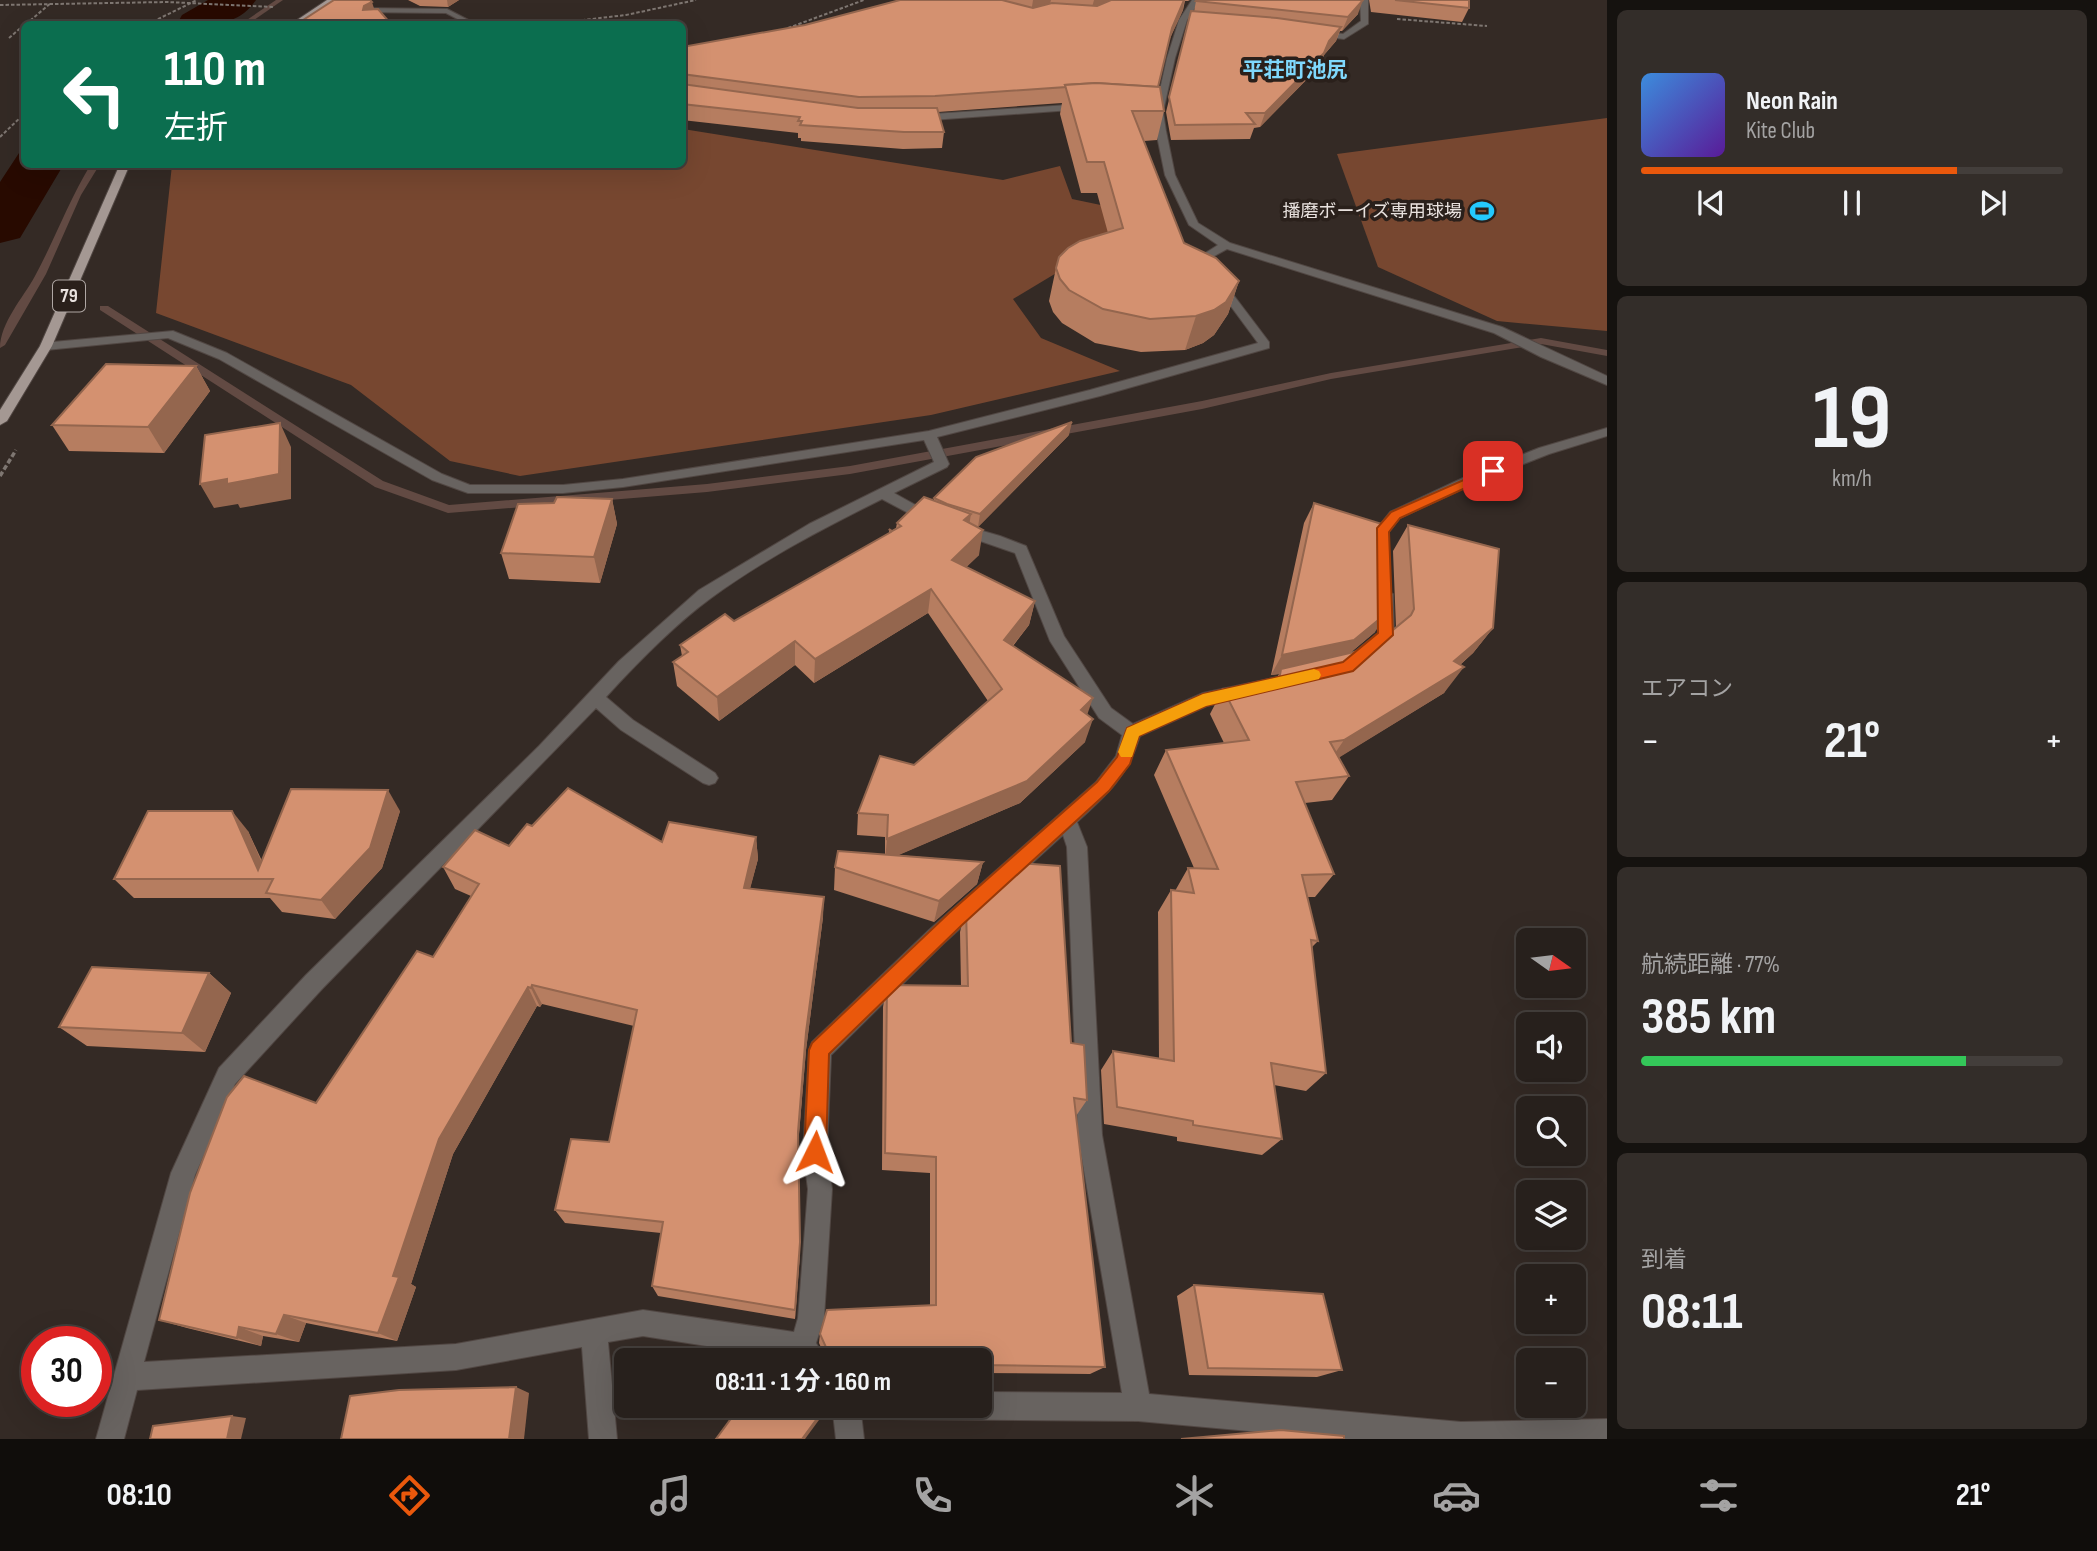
<!DOCTYPE html>
<html lang="ja">
<head>
<meta charset="utf-8">
<style>
	body { margin:0; font-family:"Sofia Sans Condensed","Noto Sans JP",sans-serif; background:#332d29; color:#f1f3f6; height:100vh; display:flex; flex-direction:column; font-size:26px; white-space:nowrap }
	* { box-sizing:border-box; margin:0 }
	p { font-size:23px; color:#a4a3a3 }
	.icon { flex:none; width:38px; height:38px; fill:none; stroke:currentColor; stroke-width:2; stroke-linecap:round; stroke-linejoin:round }
	.map { position:relative; flex:1; overflow:hidden }
	.drawer { display:flex; flex-direction:column; gap:10px; padding:10px; background:#15120f; width:490px }
	.drawer>* { flex:none }
	.hud { position:absolute; left:21px; top:21px; width:665px; height:147px; border-radius:10px; box-shadow:0 7px 28px #0002,0 0 0 2px #433e3b; background:#0b6e4f; color:#fff; overflow:hidden }
	.needle { width:46px; rotate:104deg }
	.tools { position:absolute; left:1516px; top:928px; display:grid; gap:14px }
	.tools a { display:grid; place-items:center; width:70px; height:70px; border-radius:10px; background:#27201c; box-shadow:0 7px 28px #0002,0 0 0 2px #433e3b; font-size:35px }
	.speed { position:absolute; left:21px; top:1326px; display:flex; gap:14px; font-size:35px; font-weight:700; text-align:center }
	.speed>* { display:grid; place-content:center; width:91px; height:91px; border-radius:50%; background:#27201c; box-shadow:0 7px 28px #0002,0 0 0 2px #433e3b; line-height:1 }
	.speed .limit { border:10px solid #d22; background:#fff; color:#111 }
	.pin { position:absolute; display:grid; place-items:center; width:60px; height:60px; color:#fff; margin:-30px; border-radius:14px; box-shadow:0 4px 10px #0006 }
	.me { position:absolute; width:77px; margin:-38px; rotate:3deg; stroke-linejoin:round; filter:drop-shadow(0 0 5px #0008) }
	.turn { display:flex; align-items:center; gap:24px; height:147px; padding:0 28px; font-size:32px }
	.turn .icon { width:91px; height:91px; stroke-width:2.5 }
	.turn b { display:block; font-size:49px; line-height:60px }
	.big { font-size:52px; font-weight:700; line-height:1.1 }
	.drawer .widget { flex:1; display:flex; flex-direction:column; justify-content:center; gap:10px; min-width:0; padding:0 24px; border-radius:10px; background:#332d29 }
	.drawer .dial { align-items:center; gap:0 }
	.dial b { font-size:91px; line-height:1 }
	.song { display:flex; align-items:center; gap:21px }
	.cover { width:84px; height:84px; border-radius:10px; background:linear-gradient(135deg,hsl(210 70% 55%),hsl(270 70% 35%)) }
	.played { height:7px; border-radius:4px; background:linear-gradient(90deg,#ea580c 75%,#433e3b 75%) }
	.keys { display:flex; justify-content:space-around; direction:ltr }
	.heat { display:flex; justify-content:space-between; align-items:center; font-size:38px; direction:ltr }
	.charge { height:10px; border-radius:5px; background:linear-gradient(90deg,#34c759 77%,#433e3b 0) }
	.trip { position:absolute; left:614px; top:1348px; width:378px; height:70px; border-radius:10px; background:#27201c; box-shadow:0 7px 28px #0002,0 0 0 2px #433e3b; font-weight:700; line-height:70px; text-align:center }
	.menu { display:flex; height:112px; justify-content:space-around; align-items:center; background:#100d0b; color:#a4a3a3 }
	.menu .icon { width:49px; height:49px }
	.menu .active { color:#ea580c }
	.menu b { font-size:32px; color:#f1f3f6 }
	main { display:flex; flex:1; min-height:0 }
	.map>svg:first-child { display:block }
	.green { fill:#774730 }
	.lines { fill:none; stroke-linecap:round; stroke-linejoin:round }
	.stream { fill:#624a43; fill-rule:evenodd }
	.river { fill:#280a00; fill-rule:evenodd }
	.minor-casing { stroke:#514743; stroke-width:2 }
	.major-casing { stroke:#514743; stroke-width:2 }
	.path-far1 { stroke:#7e7671; stroke-width:2; stroke-dasharray:3.5 2; stroke-linecap:butt }
	.path { stroke:#7e7671; stroke-width:3.5; stroke-dasharray:5 2.5; stroke-linecap:butt }
	.minor { fill:#686360; fill-rule:evenodd }
	.major { fill:#a49893; fill-rule:evenodd }
	.wall { fill:#b67d60 }
	.shaded-wall { fill:#94664e }
	.building { fill:#d49170; stroke:#94664e; stroke-width:2 }
	.route { fill:#ea580c; stroke:#983908; stroke-width:2 }
	.slow { fill:#f59e0b }
	.labels { text-anchor:middle; dominant-baseline:central; stroke-width:7; stroke-linejoin:round; paint-order:stroke }
	.far-poi-label { font-size:18px; fill:#e8e1de; stroke:#2a201b; text-anchor:end }
	.shield { fill:#2a201b; stroke:#afa7a4; stroke-width:2 }
	.shield-label { font-size:19px; font-weight:bold; fill:#e8e1de }
	.far-quarter-label { font-size:21px; font-weight:bold; fill:#7fd8fd; stroke:#2a201b }
</style>
</head>
<body>
<main>
<div class="map">
<svg width="1607" height="1439" viewBox="0 0 1607 1439">
	<rect width="100%" height="100%" fill="#342a25"/>
	<g class="green">
		<path d="M1607,118V331L1497,321L1378,267L1337,154Z"/>
		<path d="M683,129L1003,180L1060,166L1072,199L1139,213L1078,260L1013,299L1041,338L1120,371L931,415L520,476L450,461L351,385L156,313L172,165L682,164Z"/>
	</g>
	<g class="lines">
		<g class="stream">
			<path d="M276,0H283L248,24H241Z"/>
			<path d="M91,164H100L81,195L46,274L5,345L0,348C0,323 23,298 35,276C55,239 69,200 91,164Z"/>
			<path d="M100,306H108L383,481L449,505L707,484L850,466L1202,401L1331,373L1541,338L1607,350V356L1541,344L1331,379L1202,409L850,474L707,492L448,513L375,487L100,310Z"/>
		</g>
		<g class="river">
			<path d="M208,0H256C236,29 208,24 177,24L182,15Z"/>
			<path d="M24,152V164H64L20,238L0,243V182L19,153Z"/>
		</g>
		<g class="minor-casing">
			<g id="minor">
				<path d="M1192,0H1200L1187,20L1175,58L1163,112L1166,131L1175,175L1198,223L1230,243L1502,327L1607,376V385L1541,357L1494,333L1227,249L1207,260L1269,342V348L1100,396L937,437L949,464L947,467L894,493L937,517L939,520L937,523H927L882,499C824,528 764,559 711,598C673,626 638,662 606,697L633,720L715,773L718,778L715,783L709,785L703,783L621,730L596,708L322,989L235,1084L195,1175L144,1362L456,1344L643,1310L794,1332L798,1318L808,1189L803,1152L809,1050L812,1042L929,930L1096,782L1116,756L1122,735L1099,718L1050,641L1015,553L957,533L955,530L962,525L1000,536L1026,546L1064,636L1111,708L1133,724L1203,693L1296,673L1302,675L1304,679L1302,683L1296,685L1207,706L1140,736C1128,776 1107,795 1077,822L1087,847L1102,1135L1149,1394L1461,1422L1607,1419V1439H1341L1138,1421L889,1419L879,1415L875,1405H980V1392L1122,1393L1078,1135L1067,847L1063,835L943,944L831,1055L827,1152L832,1189L824,1318L816,1343L826,1360H796L643,1336L608,1342L617,1439H589L582,1347L456,1370L137,1390L124,1439H96L171,1173L219,1068L306,975L539,746L619,661L699,590L809,524L934,462L924,440L623,487L563,493H468L432,480L219,359L168,338L46,350L40,346L42,343L173,331L227,353L442,474L470,485H563L623,479L929,431L1090,390L1258,343L1196,259L1218,245L1189,225L1165,175L1156,131L1155,112L1167,58L1179,20Z"/>
				<path d="M1360,0H1368V24L1344,39L1312,35L1315,31L1343,34L1361,21Z"/>
				<path d="M356,8L447,9L476,24H467L446,13L353,12Z"/>
				<path d="M1082,104L1086,107L1085,109L918,121L914,118L918,115Z"/>
				<path d="M1607,428V436L1549,454L1473,484L1400,518L1389,532L1388,552L1383,553L1375,548V531L1390,512L1463,478L1539,448Z"/>
				<path d="M1385,589L1393,594L1394,635L1359,666H1347L1345,662L1347,658L1378,633L1377,594Z"/>
				<path d="M832,1405H860L864,1439H836Z"/>
			</g>
		</g>
		<g class="major-casing">
			<g id="major">
				<path d="M327,0H336L299,24H291Z"/>
				<path d="M120,164H130L52,346L7,421L0,425V410L40,346Z"/>
			</g>
		</g>
		<g class="path-far1">
			<path d="M0,5L167,2L273,7"/>
			<path d="M1397,19L1487,26"/>
			<path d="M26,24L51,3"/>
			<path d="M148,24L197,0"/>
			<path d="M549,24L626,15L696,0"/>
			<path d="M788,28L864,0"/>
			<path d="M9,38L24,25"/>
			<path d="M0,137L24,114"/>
		</g>
		<path class="path" d="M0,476L16,450"/>
		<use href="#minor" class="minor"/>
		<use href="#major" class="major"/>
	</g>
	<g class="wall">
		<path d="M408,0H459L448,7L420,6Z"/>
		<path d="M900,0H1190L1188,1H1185L1183,10L1168,42L1158,87L1164,111L1157,140L1144,141L1184,243L1239,281L1228,314L1214,335L1203,343L1185,350L1141,352L1095,343L1062,323L1053,312L1049,301L1056,268L1108,233L1097,193H1081L1060,114L1062,103L938,112L944,132L942,148L903,149L801,141V138H798V133L682,120V47L805,25Z"/>
		<path d="M1369,0H1469V8L1462,22L1371,12Z"/>
		<path d="M1196,1L1358,14L1342,31H1340L1336,41L1324,55L1319,67L1260,127L1254,128L1250,139L1171,140L1166,112L1191,11L1194,12Z"/>
		<path d="M196,366L210,391L164,453L69,451L52,425Z"/>
		<path d="M1069,435L978,527L975,526L979,555L966,567L1035,601L1029,625L1013,646L1087,715L1085,742L1020,803L898,855L983,862L977,884L934,922L834,890L835,867L885,854V837L857,835L858,813L988,701L928,613L814,683L795,665L719,721L677,686L673,662L682,656L680,645L734,621L889,533V529L892,531L896,528L897,523L934,501V498Z"/>
		<path d="M612,499L617,524L600,583L509,579L501,553Z"/>
		<path d="M1314,503L1375,632L1350,653L1371,648L1396,627L1393,551L1408,525L1493,628L1473,653L1460,665L1444,693L1339,757L1349,776L1332,800L1305,803L1334,874L1315,897H1307L1318,941L1312,947L1326,1073L1306,1091L1274,1085L1282,1139L1262,1155L1177,1141V1137L1104,1124L1101,1070L1113,1051L1159,1059L1158,912L1171,890L1175,891L1188,868H1194L1154,775L1166,750L1224,743L1210,714L1223,689L1271,687L1279,674L1271,675L1304,523Z"/>
		<path d="M400,811L382,868L335,919L282,912L270,898H134L114,879L248,831L262,861Z"/>
		<path d="M532,826L662,842L756,837L758,859L750,888L823,917L806,1050L798,1146L800,1253L795,1319L658,1296L652,1286L661,1233L565,1223L555,1210L609,1142L634,1026L542,1004L540,1007L537,1006L453,1154L411,1284L416,1287L397,1341L306,1323L299,1342L263,1336L261,1346L187,1328L159,1320L316,1103L433,957L471,896L455,889L443,867L509,846Z"/>
		<path d="M966,909L1071,1043L1087,1100L1076,1116L1105,1367L1090,1374L980,1373V1360L824,1354L819,1343L820,1334L930,1306V1173L882,1170L883,1007L887,985L961,986L960,932Z"/>
		<path d="M209,973L231,993L205,1052L87,1046L59,1027Z"/>
		<path d="M1194,1285L1342,1370L1317,1377L1189,1375L1177,1296Z"/>
	</g>
	<g class="shaded-wall">
		<path d="M447,0H459L448,7Z"/>
		<path d="M1033,0H1051L1049,8L1031,13Z"/>
		<path d="M1094,0H1115L1091,11Z"/>
		<path d="M1184,0L1183,10L1168,43L1172,28Z"/>
		<path d="M1363,0L1358,14L1342,31L1348,17Z"/>
		<path d="M372,2L377,18L363,10L364,6Z"/>
		<path d="M1341,27L1336,41L1324,55L1319,67L1260,127L1265,113Z"/>
		<path d="M1239,281L1228,314L1214,335L1203,343L1185,350L1196,316Z"/>
		<path d="M196,366L210,391L164,453L148,427Z"/>
		<path d="M1072,422L1069,435L978,527L980,514Z"/>
		<path d="M280,423L291,447V499L240,508L238,504L214,508L200,484Z"/>
		<path d="M612,499L617,524L600,583L594,557Z"/>
		<path d="M971,514L967,538L964,520Z"/>
		<path d="M983,530L979,555L948,585L952,560Z"/>
		<path d="M931,589L928,613L814,683L815,659Z"/>
		<path d="M1035,601L1029,625L998,664L1004,640Z"/>
		<path d="M1388,612L1375,632L1342,660L1281,669L1279,674L1271,675L1282,655Z"/>
		<path d="M1493,628L1473,653L1439,683L1464,667L1444,693L1327,765L1344,740L1454,661Z"/>
		<path d="M795,641V665L719,721L717,697Z"/>
		<path d="M1093,698L1085,721L1081,710Z"/>
		<path d="M1093,719L1085,742L1020,803L885,861L887,839Z"/>
		<path d="M388,790L400,811L382,868L335,919L321,900Z"/>
		<path d="M232,811L248,831L269,879L258,870Z"/>
		<path d="M756,837L758,859L745,908L744,888Z"/>
		<path d="M983,862L977,884L934,922L939,901Z"/>
		<path d="M824,897L823,917L806,1050L798,1147V1132L806,1032Z"/>
		<path d="M209,973L231,993L205,1052L182,1033Z"/>
		<path d="M532,985L542,1004L540,1007L531,988Z"/>
		<path d="M528,987L537,1006L453,1154L411,1284L416,1287L397,1341L378,1333L393,1276L439,1139Z"/>
		<path d="M800,1242V1253L795,1319V1310Z"/>
		<path d="M284,1315L306,1323L299,1342L276,1334Z"/>
		<path d="M239,1327L263,1336L261,1346L237,1338Z"/>
		<path d="M516,1387L529,1393L524,1439H509Z"/>
		<path d="M827,1405H830L805,1439H802Z"/>
		<path d="M232,1416L246,1418L241,1439H227Z"/>
	</g>
	<g class="building">
		<path d="M334,0H370L372,2L364,6L363,10L378,9L391,24H297Z"/>
		<path d="M900,0H1002L1033,8L1052,3L1097,6L1111,0H1184L1172,28L1158,87L1096,83L1065,85L1066,87L935,96L859,97L682,74V47L805,25Z"/>
		<path d="M1197,0H1363L1348,17L1196,1Z"/>
		<path d="M1395,0H1469V8Z"/>
		<path d="M1191,11L1277,18L1341,27L1329,41L1324,53L1265,113H1246L1255,124L1175,125L1169,97Z"/>
		<path d="M1096,83L1160,87L1164,111H1132L1184,243L1216,258L1239,281L1226,302L1214,310L1196,316L1150,319L1103,309L1069,290L1060,279L1056,268L1059,257L1068,248L1080,241L1123,228L1104,162H1087L1065,85Z"/>
		<path d="M682,84L858,108H937L944,132H904L800,125L802,121H798L800,117L682,104Z"/>
		<path d="M106,364L196,366L148,427L52,425Z"/>
		<path d="M1072,422L980,514L947,504L934,498L976,457Z"/>
		<path d="M280,423L279,474L227,484V479L200,484L205,435Z"/>
		<path d="M557,497L612,499L594,557L501,553L518,504L554,503Z"/>
		<path d="M924,497L971,514L964,520L983,530L952,560L1035,601L1004,640L1093,698L1081,710L1093,719L1027,781L887,839L888,815L858,813L880,756L914,765L1002,689L931,589L815,659L795,641L717,697L673,662L688,652L680,645L725,614L734,621L891,532L889,529L892,531L901,526L897,523Z"/>
		<path d="M1314,503L1385,525L1388,612L1354,640L1282,655Z"/>
		<path d="M1408,525L1499,549L1493,628L1454,661L1464,667L1344,740L1330,742L1349,776L1296,782L1334,874L1302,875L1318,941L1311,940L1326,1073L1271,1063L1282,1139L1193,1125V1121L1117,1107L1113,1051L1174,1061L1171,890L1194,893L1188,868L1218,869L1166,750L1249,740L1223,689L1278,686L1281,669L1371,648L1411,615L1414,609Z"/>
		<path d="M568,788L662,842L669,822L756,837L744,888L824,897L806,1032L798,1132L800,1242L795,1310L652,1286L663,1222L555,1210L571,1139L609,1142L637,1010L532,985L531,988L528,987L439,1139L393,1276L399,1277L378,1333L284,1315L276,1334L239,1327L237,1338L159,1320L190,1193L227,1097L244,1076L316,1103L417,951L433,957L479,884L443,867L475,830L509,846L527,824L532,826Z"/>
		<path d="M291,789L388,790L370,848L321,900L266,893L273,879H114L148,811H232L258,870Z"/>
		<path d="M838,851L983,862L939,901L835,867Z"/>
		<path d="M1018,863L1060,866L1071,1043L1084,1045L1087,1100L1074,1098L1105,1367L980,1365V1360H775L781,1352L829,1354L820,1334L827,1310L936,1305V1157L885,1153L887,985L968,986L966,909Z"/>
		<path d="M92,967L209,973L182,1033L59,1027Z"/>
		<path d="M1194,1285L1323,1294L1342,1370L1208,1368Z"/>
		<path d="M516,1387L509,1439H341L350,1396L399,1390Z"/>
		<path d="M741,1405H827L802,1439H716Z"/>
		<path d="M232,1416L227,1439H150L153,1426Z"/>
		<path d="M1281,1430L1344,1436V1439H1181Z"/>
	</g>
	<path class="route" d="M1493,467L1498,468V473L1400,518L1389,532L1393,635L1353,671L1206,706L1139,736L1130,764L1109,791L962,925L829,1054L826,1152L822,1160L815,1163L807,1160L804,1152L809,1050L812,1043L949,913L1097,782L1117,757L1127,728L1203,694L1343,662L1378,633L1377,528L1391,512Z"/>
	<path class="slow" d="M1314,669L1319,671L1321,675L1319,679L1206,706L1139,736L1132,757H1121L1118,752L1127,728L1203,694Z"/>
	<defs>
		<g id="stadium-bare" transform="scale(1.89)"><path d="M0-5a6.5 5 0 1 0 0 10a6.5 5 0 1 0 0-10ZM-3.5-1.8h7v3.6h-7Z" fill="#24c9fe" stroke="#2a201b" stroke-width="2.5" paint-order="stroke"/></g>
	</defs>
	<g fill-rule="evenodd">
		<use href="#stadium-bare" x="1482" y="211"/>
	</g>
	<g class="labels">
		<g class="far-poi-label">
			<text x="1462" y="211">播磨ボーイズ専用球場</text>
		</g>
		<rect class="shield" x="53" y="280.5" width="32" height="31" rx="5"/>
		<g class="shield-label">
			<text x="69" y="296">79</text>
		</g>
		<g class="far-quarter-label">
			<text x="1295" y="70">平荘町池尻</text>
		</g>
	</g>
</svg>
<div class="tools">
<a><svg class="needle" viewBox="-14 -14 28 28"><path d="M0-13l5 13h-10z" fill="#e53935"/><path d="M0 13l5-13h-10z" fill="#a4a3a3"/></svg></a>
<a><svg class="icon" aria-label="sound" viewBox="0 0 24 24"><path d="M4 9h4l5-4v14l-5-4H4zM17 9q2 3 0 6"/></svg></a>
<a><svg class="icon" aria-label="search" viewBox="0 0 24 24"><circle cx="10" cy="10" r="6"/><path d="M15 15l6 6"/></svg></a>
<a><svg class="icon" aria-label="layers" viewBox="0 0 24 24"><path d="M12 4l9 5-9 5-9-5zM3 14l9 5 9-5"/></svg></a>
<a>+</a>
<a>−</a>
</div>
<div class="speed"><div class="limit">30</div></div>
<div class="pin" style="left:1493px;top:471px;background:#d93025"><svg class="icon" aria-label="arrive" viewBox="0 0 24 24"><path d="M6 21V4h12l-3 4 3 4H6"/></svg></div>
<svg class="me" style="left:815px;top:1152px" viewBox="-20 -20 40 40"><path d="M0-17L14 15 0 8-14 15z" fill="#ea580c" stroke="#fff" stroke-width="4"/></svg>
<div class="trip">08:11 · 1 分 · 160 m</div>
<div class="hud">
<div class="turn"><svg class="icon" aria-label="left" viewBox="0 0 24 24"><path d="M17 20v-9H6M10 6l-5 5 5 5"/></svg><div><b>110 m</b>左折</div></div>
</div>
</div>
<section class="drawer">
<div class="widget">
<div class="song"><i class="cover"></i><div><b>Neon Rain</b><p>Kite Club</p></div></div>
<div class="played"></div>
<div class="keys"><svg class="icon" aria-label="previous" viewBox="0 0 24 24"><path d="M18 5L8 12l10 7zM5 5v14"/></svg><svg class="icon" aria-label="pause" viewBox="0 0 24 24"><path d="M8 5v14M16 5v14"/></svg><svg class="icon" aria-label="next" viewBox="0 0 24 24"><path d="M6 5l10 7-10 7zM19 5v14"/></svg></div>
</div>
<div class="widget dial"><b>19</b><p>km/h</p></div>
<div class="widget"><p>エアコン</p>
<div class="heat"><a>−</a><b class="big">21°</b><a>+</a></div>
</div>
<div class="widget"><p>航続距離 · 77%</p><b class="big">385 km</b><div class="charge"></div></div>
<div class="widget"><p>到着</p><b class="big">08:11</b></div>
</section>
</main>
<nav class="menu">
<b>08:10</b>
<svg class="icon active" aria-label="directions" viewBox="0 0 24 24"><path d="M12 3l9 9-9 9-9-9zM9 14v-3h6M13 9l2 2-2 2"/></svg>
<svg class="icon" aria-label="music" viewBox="0 0 24 24"><path d="M9 18V5l10-2v13"/><circle cx="6" cy="18" r="3"/><circle cx="16" cy="16" r="3"/></svg>
<svg class="icon" aria-label="phone" viewBox="0 0 24 24"><path d="M5 4h4l2 5-3 2q2 4 5 5l2-3 5 2v4C11 20 4 13 5 4z"/></svg>
<svg class="icon" aria-label="climate" viewBox="0 0 24 24"><path d="M12 3v18M4 7l16 10M4 17L20 7"/></svg>
<svg class="icon" aria-label="car" viewBox="0 0 24 24"><path d="M5 17H2v-5l4-1 3-4h7l3 4 3 1v5h-3M9 17h6M6 11h13"/><circle cx="7" cy="17" r="2"/><circle cx="17" cy="17" r="2"/></svg>
<svg class="icon" aria-label="filters" viewBox="0 0 24 24"><path d="M4 7h16M4 17h16"/><circle cx="9" cy="7" r="2"/><circle cx="15" cy="17" r="2"/></svg>
<b>21°</b>
</nav>
</body>
</html>
